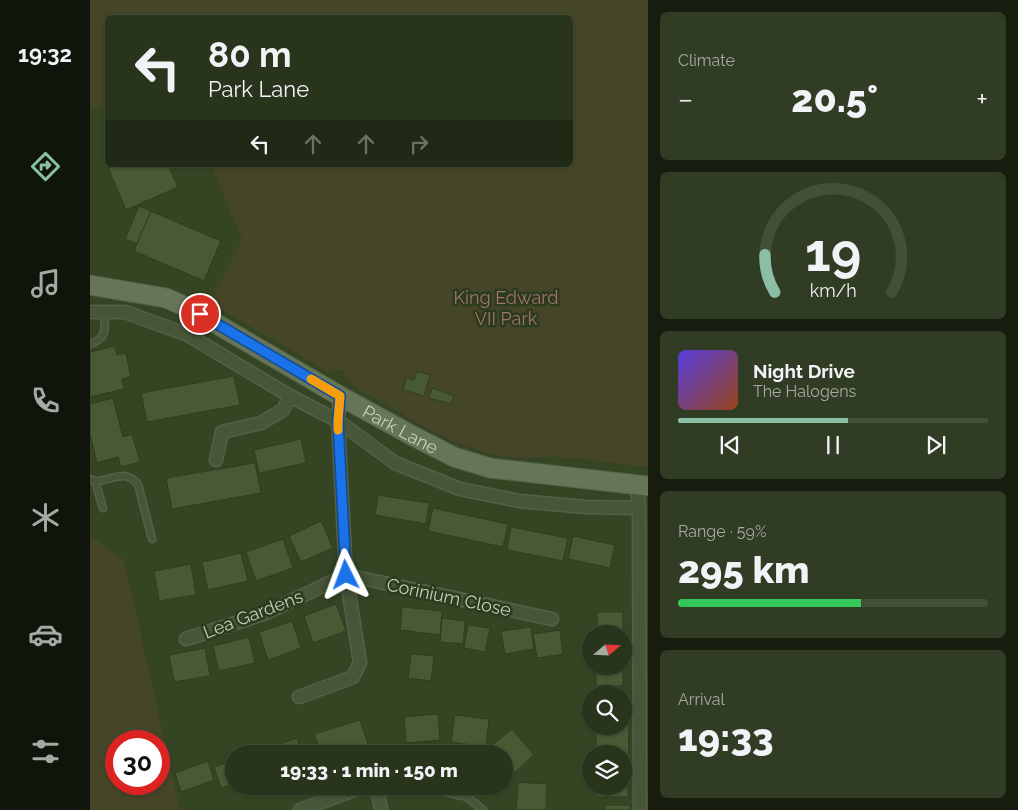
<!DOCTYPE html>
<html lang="en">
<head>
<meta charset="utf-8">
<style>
	body { margin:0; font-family:Raleway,sans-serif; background:#303c24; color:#f1f3f6; height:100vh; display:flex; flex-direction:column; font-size:19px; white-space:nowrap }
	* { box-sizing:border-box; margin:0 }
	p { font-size:16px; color:#a5aaa3 }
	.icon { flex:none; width:28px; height:28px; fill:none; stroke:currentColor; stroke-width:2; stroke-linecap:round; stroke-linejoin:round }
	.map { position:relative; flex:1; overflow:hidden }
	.drawer { display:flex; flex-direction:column; gap:12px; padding:12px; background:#161d0f; width:370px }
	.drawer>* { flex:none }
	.top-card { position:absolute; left:15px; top:15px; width:468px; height:152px; border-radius:8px; box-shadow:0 1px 4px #0004,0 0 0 1px #444f3a; background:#28341b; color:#f1f3f6; overflow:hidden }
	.needle { width:32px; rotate:71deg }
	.fabs { position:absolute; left:492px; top:625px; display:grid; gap:10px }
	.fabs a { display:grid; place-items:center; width:50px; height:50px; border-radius:50%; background:#28341b; box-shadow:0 1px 4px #0004,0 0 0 1px #444f3a; font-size:25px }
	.speed { position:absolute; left:15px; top:730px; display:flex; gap:10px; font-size:25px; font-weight:700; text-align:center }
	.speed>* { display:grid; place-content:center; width:65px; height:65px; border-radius:50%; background:#28341b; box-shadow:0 1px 4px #0004,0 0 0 1px #444f3a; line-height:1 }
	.speed .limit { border:8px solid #d22; background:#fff; color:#111 }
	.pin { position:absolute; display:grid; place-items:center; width:42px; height:42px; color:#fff; margin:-21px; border:2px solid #fff; border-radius:50%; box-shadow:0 1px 5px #0007 }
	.me { position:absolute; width:55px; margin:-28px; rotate:357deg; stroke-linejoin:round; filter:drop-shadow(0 0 4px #0008) }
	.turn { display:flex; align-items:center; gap:18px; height:105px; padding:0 20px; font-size:22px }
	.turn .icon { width:65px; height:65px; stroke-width:2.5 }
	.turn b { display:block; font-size:35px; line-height:42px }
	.lanes { display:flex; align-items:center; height:48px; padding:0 20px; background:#0003; justify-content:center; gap:25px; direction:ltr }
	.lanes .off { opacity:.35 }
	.big { font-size:38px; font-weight:800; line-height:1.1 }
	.drawer .card { flex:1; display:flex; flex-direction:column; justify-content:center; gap:8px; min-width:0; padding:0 18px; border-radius:8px; background:#303c24 }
	.drawer .dial { align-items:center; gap:0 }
	.dial svg { height:130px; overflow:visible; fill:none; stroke:#444f3a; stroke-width:7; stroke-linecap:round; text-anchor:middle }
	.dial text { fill:#f1f3f6; stroke:none }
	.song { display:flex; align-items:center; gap:15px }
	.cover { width:60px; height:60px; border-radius:8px; background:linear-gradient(135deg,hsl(250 70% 55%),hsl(20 70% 35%)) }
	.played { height:5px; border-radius:2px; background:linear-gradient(90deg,#8abfa5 55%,#444f3a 55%) }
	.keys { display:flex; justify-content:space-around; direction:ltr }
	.heat { display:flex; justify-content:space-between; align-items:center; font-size:28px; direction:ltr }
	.charge { height:8px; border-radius:4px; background:linear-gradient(90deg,#34c759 59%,#444f3a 0) }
	.trip { position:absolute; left:135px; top:745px; width:288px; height:50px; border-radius:25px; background:#28341b; box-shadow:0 1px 4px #0004,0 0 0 1px #444f3a; font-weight:800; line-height:50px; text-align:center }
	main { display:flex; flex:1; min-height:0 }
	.tab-bar { display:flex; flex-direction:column; width:90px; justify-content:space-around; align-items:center; background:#10150b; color:#a5aaa3 }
	.tab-bar .icon { width:35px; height:35px }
	.tab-bar .on { color:#8abfa5 }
	.tab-bar b { font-size:22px; color:#f1f3f6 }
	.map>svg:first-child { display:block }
	.green { fill:#454627; fill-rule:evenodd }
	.building { fill:#475a33; stroke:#2e3c20 }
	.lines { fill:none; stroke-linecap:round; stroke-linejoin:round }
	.service-casing { stroke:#536146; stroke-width:9 }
	.minor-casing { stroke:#536146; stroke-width:15 }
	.primary-casing { stroke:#536146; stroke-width:21 }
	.service { stroke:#475539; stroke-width:6 }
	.minor { stroke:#475539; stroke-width:12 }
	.primary { stroke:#667557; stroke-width:19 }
	.route-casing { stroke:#114b97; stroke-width:12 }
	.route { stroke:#1a73e8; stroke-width:9 }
	.slow { stroke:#f59e0b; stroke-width:9 }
	.labels { text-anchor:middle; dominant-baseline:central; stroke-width:5; stroke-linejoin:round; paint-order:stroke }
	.park-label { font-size:18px; fill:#a1746c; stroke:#2c3a1e }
	.street-label { font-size:18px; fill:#c2ceb7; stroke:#2c3a1e }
</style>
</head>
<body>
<main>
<nav class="tab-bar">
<b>19:32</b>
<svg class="icon on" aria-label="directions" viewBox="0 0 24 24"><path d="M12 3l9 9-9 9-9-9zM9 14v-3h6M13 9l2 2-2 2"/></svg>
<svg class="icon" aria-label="music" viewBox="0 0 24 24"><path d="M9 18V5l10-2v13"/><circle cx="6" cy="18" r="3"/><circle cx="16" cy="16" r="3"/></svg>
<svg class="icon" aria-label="phone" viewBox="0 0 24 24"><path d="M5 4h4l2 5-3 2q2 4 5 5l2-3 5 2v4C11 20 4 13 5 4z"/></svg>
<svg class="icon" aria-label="climate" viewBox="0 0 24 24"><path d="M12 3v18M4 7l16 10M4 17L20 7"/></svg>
<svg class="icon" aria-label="car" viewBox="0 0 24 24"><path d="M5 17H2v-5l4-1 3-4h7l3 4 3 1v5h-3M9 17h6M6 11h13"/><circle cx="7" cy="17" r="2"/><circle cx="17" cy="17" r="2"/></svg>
<svg class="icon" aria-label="filters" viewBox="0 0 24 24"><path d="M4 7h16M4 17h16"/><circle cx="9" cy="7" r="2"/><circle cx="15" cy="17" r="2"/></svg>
</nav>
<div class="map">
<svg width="558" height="810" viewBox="0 0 558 810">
	<rect width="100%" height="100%" fill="#354524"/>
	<g class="green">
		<path d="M0,0H558V467C529,464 500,459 471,457C450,456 429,460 409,456C366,446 326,422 288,400C278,393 256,385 254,372L249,369L244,371L239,372L120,303L152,239L121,165H480V18H18L17,103L0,111Z"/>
		<path d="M0,536L34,560L90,810H0ZM69,741V784H26V741Z"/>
	</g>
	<g class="building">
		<path d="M24,165H78L88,187L36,210L18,168Z"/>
		<path d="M49,206L61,211L47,244L35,239Z"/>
		<path d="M61,211L131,241L114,281L44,251Z"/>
		<path d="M25,346L27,355L36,353L41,377L32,379L34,389L0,397V352Z"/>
		<path d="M327,371L340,375L334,396L313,390L316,378L324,380Z"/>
		<path d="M144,376L150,405L57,422L51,393Z"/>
		<path d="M342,388L364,396L361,404L339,398Z"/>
		<path d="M23,398L33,437L42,434L50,462L31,467L28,457L7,463L0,434V404Z"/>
		<path d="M211,439L216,463L169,473L164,450Z"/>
		<path d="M165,463L171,493L82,509L76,478Z"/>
		<path d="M288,495L339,503L336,524L285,515Z"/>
		<path d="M343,508L418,524L413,547L338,531Z"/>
		<path d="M231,521L243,548L211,562L199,536Z"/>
		<path d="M421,527L478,538L473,561L417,550Z"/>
		<path d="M483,536L525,545L520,568L478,559Z"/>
		<path d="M193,539L203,568L166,581L156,552Z"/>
		<path d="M151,553L158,581L118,590L112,562Z"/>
		<path d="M101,564L106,595L69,601L64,571Z"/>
		<path d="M246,604L256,631L223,643L214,616Z"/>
		<path d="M312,607L352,611L350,635L310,630Z"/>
		<rect x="507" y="612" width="26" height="22"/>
		<path d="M352,618L375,621L373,644L350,642Z"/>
		<path d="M202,621L211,648L178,660L169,632Z"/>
		<path d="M378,625L400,628L395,652L374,648Z"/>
		<path d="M441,627L444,649L415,654L411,631Z"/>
		<path d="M470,630L473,654L447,658L443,634Z"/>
		<path d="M159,637L165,663L129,671L123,646Z"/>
		<path d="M115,648L120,676L84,682L79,655Z"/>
		<path d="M321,654L344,656L341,681L318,678Z"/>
		<rect x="506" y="666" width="27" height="20"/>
		<path d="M534,712H539L538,797H506V786H534V754H506V726H534Z"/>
		<path d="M348,714L350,740L316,743L314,717Z"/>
		<path d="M365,715L399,719L396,747L361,742Z"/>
		<path d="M270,720L279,747L257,754H231L224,734Z"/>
		<path d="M422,729L444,755L424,773L414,761V754H407L401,746Z"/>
		<path d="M207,738L212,754H162Z"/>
		<path d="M144,760V784L131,788L124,767Z"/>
		<path d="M118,761L124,780L91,792L85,773Z"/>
		<path d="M428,782L457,784L456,810H426Z"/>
		<rect x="515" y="805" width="25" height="5"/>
	</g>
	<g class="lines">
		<g class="service-casing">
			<g id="service">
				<path d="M0,344C18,338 15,328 14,312"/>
				<path d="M0,479L5,481H8C24,479 35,469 48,484L62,539"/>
				<path d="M5,481L13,508"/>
				<path d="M372,793L393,810"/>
			</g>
		</g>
		<g class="minor-casing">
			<g id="minor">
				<path d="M0,312H35L98,335L200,396L248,421L305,463L370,489L429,501L496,507L549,508"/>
				<path d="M126,460L132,432L171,423L193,410L200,396"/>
				<path d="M547,485L549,508L550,810"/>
				<path d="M96,639L176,613L256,575L462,619"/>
				<path d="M209,697L263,677L270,662L256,575L248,421L250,396"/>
				<path d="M287,786L291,810"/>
				<path d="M343,786L372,793"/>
				<path d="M210,810L275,786"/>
			</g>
		</g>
		<g class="primary-casing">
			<g id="primary">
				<path id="s1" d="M0,285L76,298L101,309L250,396L323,436L364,457L400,468L558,486"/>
			</g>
		</g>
		<use href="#service" class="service"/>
		<use href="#minor" class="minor"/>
		<use href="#primary" class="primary"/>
	</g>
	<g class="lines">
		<g class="route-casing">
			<path id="route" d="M110,314L250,396L248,421L256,575"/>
		</g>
		<use href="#route" class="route"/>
		<path class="slow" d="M221,379L250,396L248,421V430"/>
	</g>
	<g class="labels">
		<g class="park-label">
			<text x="416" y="297">King Edward<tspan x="416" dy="21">VII Park</tspan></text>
		</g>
		<g class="street-label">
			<text stroke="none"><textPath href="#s1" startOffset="346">Park Lane</textPath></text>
			<text transform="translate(359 597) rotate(12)">Corinium Close</text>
			<text transform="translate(163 614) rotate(-21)">Lea Gardens</text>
		</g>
	</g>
</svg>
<div class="fabs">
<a><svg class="needle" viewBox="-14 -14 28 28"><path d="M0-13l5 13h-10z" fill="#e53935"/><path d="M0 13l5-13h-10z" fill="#a5aaa3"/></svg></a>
<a><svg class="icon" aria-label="search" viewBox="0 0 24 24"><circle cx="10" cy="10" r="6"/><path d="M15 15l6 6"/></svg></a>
<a><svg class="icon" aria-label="layers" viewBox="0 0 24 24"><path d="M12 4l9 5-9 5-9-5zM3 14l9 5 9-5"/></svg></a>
</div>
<div class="speed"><div class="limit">30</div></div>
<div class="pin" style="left:110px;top:314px;background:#d93025"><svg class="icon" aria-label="arrive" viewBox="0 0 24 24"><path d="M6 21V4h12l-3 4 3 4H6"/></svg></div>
<svg class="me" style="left:256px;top:575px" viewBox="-20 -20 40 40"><path d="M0-17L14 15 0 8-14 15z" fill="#1a73e8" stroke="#fff" stroke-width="4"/></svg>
<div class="trip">19:33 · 1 min · 150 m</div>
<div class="top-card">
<div class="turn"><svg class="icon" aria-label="left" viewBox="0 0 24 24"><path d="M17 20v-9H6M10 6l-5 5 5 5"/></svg><div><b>80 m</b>Park Lane</div></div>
<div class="lanes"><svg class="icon" aria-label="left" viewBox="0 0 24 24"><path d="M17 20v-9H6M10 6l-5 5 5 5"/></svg><svg class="icon off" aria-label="ahead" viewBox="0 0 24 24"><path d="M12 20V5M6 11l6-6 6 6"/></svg><svg class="icon off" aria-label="ahead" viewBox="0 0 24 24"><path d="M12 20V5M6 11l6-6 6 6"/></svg><svg class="icon off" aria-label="right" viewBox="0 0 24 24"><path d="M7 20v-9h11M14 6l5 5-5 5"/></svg></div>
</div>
</div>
<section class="drawer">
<div class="card"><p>Climate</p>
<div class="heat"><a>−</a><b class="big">20.5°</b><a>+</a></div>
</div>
<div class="card dial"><svg viewBox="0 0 100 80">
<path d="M14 69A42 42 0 1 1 86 69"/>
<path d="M14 69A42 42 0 0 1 8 46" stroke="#8abfa5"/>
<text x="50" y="56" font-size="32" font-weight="700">19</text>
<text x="50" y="72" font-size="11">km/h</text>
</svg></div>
<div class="card">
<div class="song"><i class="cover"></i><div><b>Night Drive</b><p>The Halogens</p></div></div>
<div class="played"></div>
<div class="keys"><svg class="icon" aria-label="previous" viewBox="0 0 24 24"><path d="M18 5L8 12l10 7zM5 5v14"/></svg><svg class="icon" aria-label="pause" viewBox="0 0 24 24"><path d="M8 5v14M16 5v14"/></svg><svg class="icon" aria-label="next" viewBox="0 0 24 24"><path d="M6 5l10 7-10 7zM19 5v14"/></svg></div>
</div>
<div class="card"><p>Range · 59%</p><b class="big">295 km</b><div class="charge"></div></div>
<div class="card"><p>Arrival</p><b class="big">19:33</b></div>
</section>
</main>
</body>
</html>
